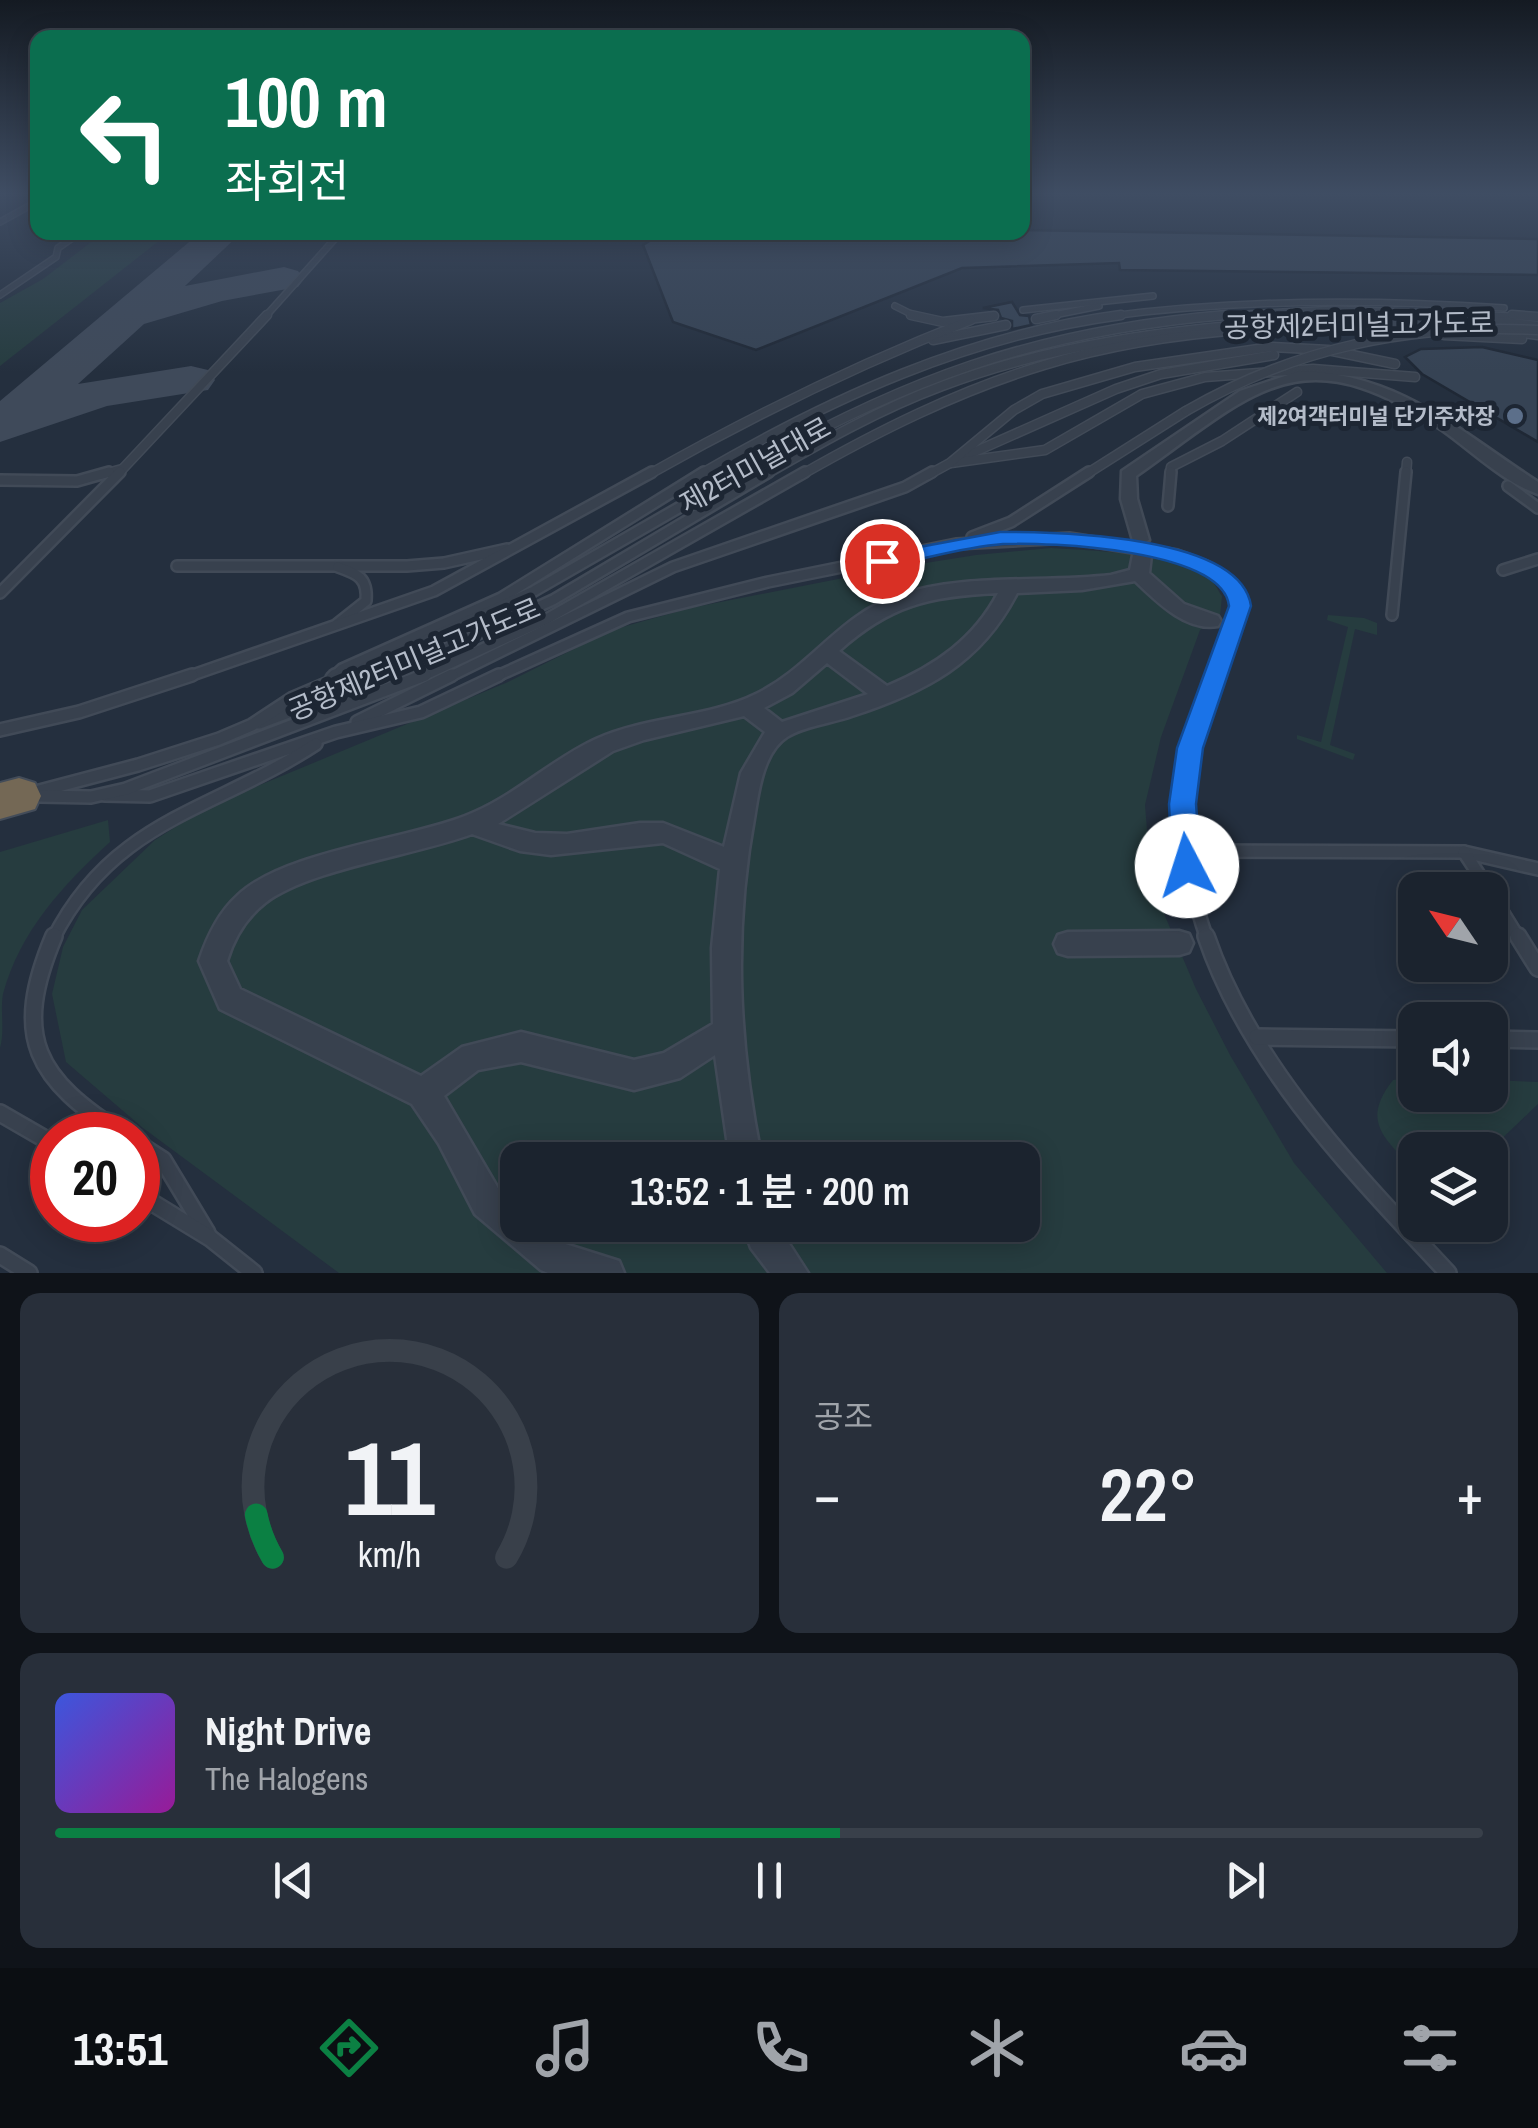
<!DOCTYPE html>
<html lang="ko">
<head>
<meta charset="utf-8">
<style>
	body { margin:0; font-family:"Archivo Narrow","Noto Sans KR",sans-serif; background:#282f3a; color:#f1f3f6; height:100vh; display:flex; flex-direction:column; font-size:38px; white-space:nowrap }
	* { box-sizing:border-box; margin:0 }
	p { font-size:32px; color:#a0a4aa }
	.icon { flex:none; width:55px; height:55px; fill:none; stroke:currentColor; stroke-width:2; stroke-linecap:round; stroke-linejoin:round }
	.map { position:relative; height:1273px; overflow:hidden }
	.details { display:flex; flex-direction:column; gap:20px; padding:20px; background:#0f1319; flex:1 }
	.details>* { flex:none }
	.top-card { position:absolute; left:30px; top:30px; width:1000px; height:210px; border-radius:20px; box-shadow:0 5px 25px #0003,0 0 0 2px #39404a; background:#0b6e4f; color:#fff; overflow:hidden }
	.needle { width:65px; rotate:305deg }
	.controls { position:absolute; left:1398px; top:872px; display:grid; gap:20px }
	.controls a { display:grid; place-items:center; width:110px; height:110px; border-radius:20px; background:#1b232e; box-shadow:0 5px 25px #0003,0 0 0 2px #39404a; font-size:50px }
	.speed { position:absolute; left:30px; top:1112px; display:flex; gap:20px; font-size:50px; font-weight:700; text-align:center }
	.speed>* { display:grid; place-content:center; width:130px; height:130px; border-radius:50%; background:#1b232e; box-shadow:0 5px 25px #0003,0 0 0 2px #39404a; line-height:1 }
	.speed .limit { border:15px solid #d22; background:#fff; color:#111 }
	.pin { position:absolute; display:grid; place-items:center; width:85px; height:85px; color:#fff; margin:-42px; border:5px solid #fff; border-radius:50%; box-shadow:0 2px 10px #0007 }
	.me { position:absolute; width:110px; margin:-55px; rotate:355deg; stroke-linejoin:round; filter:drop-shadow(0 0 8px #0008) }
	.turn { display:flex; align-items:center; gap:35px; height:210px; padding:0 30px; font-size:45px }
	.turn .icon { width:130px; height:130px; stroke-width:2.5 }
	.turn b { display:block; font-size:70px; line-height:85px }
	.big { font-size:75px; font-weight:600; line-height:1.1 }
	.details .card { flex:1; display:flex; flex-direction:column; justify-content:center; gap:15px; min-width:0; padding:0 35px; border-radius:20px; background:#282f3a }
	.details .dial { align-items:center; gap:0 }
	.dial svg { height:260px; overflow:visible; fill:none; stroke:#39404a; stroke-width:7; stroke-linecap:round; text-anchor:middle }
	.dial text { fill:#f1f3f6; stroke:none }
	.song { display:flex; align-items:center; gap:30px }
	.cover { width:120px; height:120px; border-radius:15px; background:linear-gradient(135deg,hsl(230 70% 55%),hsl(300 70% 35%)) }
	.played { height:10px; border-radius:5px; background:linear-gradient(90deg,#0b8043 55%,#39404a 55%) }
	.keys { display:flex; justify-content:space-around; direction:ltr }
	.heat { display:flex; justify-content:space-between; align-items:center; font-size:55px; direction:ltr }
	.details .tiles { flex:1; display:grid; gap:20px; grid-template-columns:1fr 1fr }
	.card:last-child { grid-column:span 2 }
	.trip { position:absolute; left:500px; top:1142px; width:540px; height:100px; border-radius:20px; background:#1b232e; box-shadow:0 5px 25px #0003,0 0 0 2px #39404a; font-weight:600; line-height:100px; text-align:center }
	.tabs { display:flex; height:160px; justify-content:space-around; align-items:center; background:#0b0e12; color:#a0a4aa }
	.tabs .icon { width:70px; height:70px }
	.tabs .current { color:#0b8043 }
	.tabs b { font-size:45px; color:#f1f3f6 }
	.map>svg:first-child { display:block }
	.green { fill:#263c3f; fill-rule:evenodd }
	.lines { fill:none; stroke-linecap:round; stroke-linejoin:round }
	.taxiway { fill:#3f4a5a; fill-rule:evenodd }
	.building { fill:#364354; stroke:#1f2835; stroke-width:2.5 }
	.lane-far4-casing { stroke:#414a57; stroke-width:8 }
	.lane-far3-casing { stroke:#414a57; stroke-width:11 }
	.lane-far2-casing { stroke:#414a57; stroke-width:14 }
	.lane-far1-casing { stroke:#414a57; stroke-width:16 }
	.lane-casing { stroke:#414a57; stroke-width:20 }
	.street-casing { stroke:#414a57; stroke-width:5 }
	.highway-casing { stroke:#434c59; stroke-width:4 }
	.lane-far4 { stroke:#38414e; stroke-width:5 }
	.lane-far3 { stroke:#38414e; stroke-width:8 }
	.lane-far2 { stroke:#38414e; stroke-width:9 }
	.lane-far1 { stroke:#38414e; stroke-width:11 }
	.lane { stroke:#38414e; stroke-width:15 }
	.street { fill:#38414e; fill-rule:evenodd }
	.highway { fill:#746855; fill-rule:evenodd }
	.lane-bridge-casing { stroke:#414a57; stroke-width:11; stroke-linecap:butt }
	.lane-bridge { stroke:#38414e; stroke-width:8 }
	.route { fill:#1a73e8; stroke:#114b97; stroke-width:2.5 }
	.service-dot { fill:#5c6f8a; stroke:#1d2633; stroke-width:4 }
	.labels { text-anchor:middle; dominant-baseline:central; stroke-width:10; stroke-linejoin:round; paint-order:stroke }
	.far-poi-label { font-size:22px; font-weight:bold; fill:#b4bcc9; stroke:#1d2633; text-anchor:end }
	.street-label { font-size:28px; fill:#b4bcc9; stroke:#1d2633 }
</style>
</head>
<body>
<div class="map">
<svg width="1538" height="1273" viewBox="0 0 1538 1273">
	<rect width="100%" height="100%" fill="#242f3e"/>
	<g class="green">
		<path d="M103,233H169L0,366V303L43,279Z"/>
		<path d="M1051,548C1088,550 1181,554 1209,577C1214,581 1218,591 1222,596L1220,616L1200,630L1161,737L1145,805L1149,855L1165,916L1196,989L1230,1055L1294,1163L1387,1273H339L143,1128L66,1062L52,994L63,947L82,910L155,840L205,808L508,682L612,630L690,608L894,568L976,555ZM518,1160H1022V1225H518Z"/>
		<path d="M1328,615L1364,618L1377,623V635L1355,629L1330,745L1355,754L1353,760L1297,739V735L1321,742L1348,627L1327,620Z"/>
		<path d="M108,820L110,842C63,885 20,931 3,994C0,1011 5,1032 0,1048V852Z"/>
		<path d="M1415,1077V1095H1490V1080L1538,1082V1104L1490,1150H1415V1171C1385,1138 1360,1122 1393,1080Z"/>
	</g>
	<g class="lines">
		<path class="taxiway" d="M201,232H242L185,286L284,267L298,271L304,279L298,287L222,301L144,324L78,384L191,366L208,370L215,380L208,390L107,406L0,442V401Z"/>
	</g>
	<g class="building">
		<path d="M1022,230L1538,239V275L1120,270L1119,263L962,268L756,350L673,322L643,245L664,232Z"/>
		<path d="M1012,302L1020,315L1029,316L1031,325L1012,329V321L1001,318L998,310L983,308Z"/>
		<path d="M1482,347L1538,360V442L1422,374L1405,357L1421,349Z"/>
	</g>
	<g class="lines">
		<g class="lane-far4-casing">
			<g id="lane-far4">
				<path d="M0,222L38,201"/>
				<path d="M0,295L56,257L58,248L81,232"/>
				<path d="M895,306L917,317"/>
				<path d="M1023,310L1153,296"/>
				<path d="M265,317L341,232"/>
				<path d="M987,317L994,316"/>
				<path d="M1044,317L1099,306"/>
				<path d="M1103,317C1237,299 1369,299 1504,308"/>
				<path d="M1196,317L1335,309L1538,317"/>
			</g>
		</g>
		<g class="lane-far3-casing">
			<g id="lane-far3">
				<path d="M911,315L943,322L994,316"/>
				<path d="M1512,315L1538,317"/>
				<path d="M1036,319L1056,315"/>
				<path d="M1341,320L1498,321L1538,326"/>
				<path d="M1514,332L1538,335"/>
				<path d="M1444,335L1522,339"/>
				<path d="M933,340L1006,325"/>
				<path d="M963,457L1116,389L1161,374L1274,355"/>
				<path d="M951,463L1045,450L1142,394L1205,377L1313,369L1415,377"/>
				<path d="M100,475L122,469"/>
				<path d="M117,475L267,315"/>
				<path d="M648,475C752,416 859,364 971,320"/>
				<path d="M699,475C831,398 969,335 1121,315"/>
				<path d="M737,475C902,380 1034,331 1226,315"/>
				<path d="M765,475C822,442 880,409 942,386C1055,343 1175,329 1294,321"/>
				<path d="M801,475C878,431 958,391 1044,365C1175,325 1316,323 1452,328"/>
				<path d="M928,475L950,463L1014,410L1042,394L1135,367L1272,347L1328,350L1395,364"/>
				<path d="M1085,475L1186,411"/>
				<path d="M1170,475L1171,467L1222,441L1297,392"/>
				<path d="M1406,475L1407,462"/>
			</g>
		</g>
		<g class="lane-far2-casing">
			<g id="lane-far2">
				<path d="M0,480L77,481L109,472"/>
				<path d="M1508,486L1538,508"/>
				<path d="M1168,506L1171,472"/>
				<path d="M972,537L1011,522L1089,472"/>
				<path d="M177,566H407L444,563L507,549"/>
				<path d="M1503,570L1538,559"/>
				<path d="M0,593L120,472"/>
				<path d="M1392,615L1406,472"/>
				<path d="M337,624L366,601C368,578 358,574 338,567"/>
				<path d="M184,678L434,591L652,472"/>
				<path d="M332,678L342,669L501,598L704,472"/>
				<path d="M341,678L534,591L741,472"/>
				<path d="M381,678L553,600L769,472"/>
				<path d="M419,678L545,620L805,472"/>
				<path d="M447,678L673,567L905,487L932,472"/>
				<path d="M493,678L628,617L768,582L956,544L1069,538L1177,555L1206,566L1224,579L1238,594L1240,606L1214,678"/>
			</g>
		</g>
		<g class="lane-far1-casing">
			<g id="lane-far1">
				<path d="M332,678L335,675"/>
				<path d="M357,722L452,675"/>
				<path d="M259,723L387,675"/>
				<path d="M0,730L79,712L192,675"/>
				<path d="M28,794L138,765L219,739L252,725L293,698L347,675"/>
				<path d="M104,795L150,796L336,732L421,712L499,675"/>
				<path d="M39,796L91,797L126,789L425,675"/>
				<path d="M1184,851L1464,852L1538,869"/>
				<path d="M1464,852L1489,890"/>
				<path d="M1490,892L1519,939"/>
				<path d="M53,939C113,819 216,810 316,744"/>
				<path d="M1207,939C1173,842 1181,771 1215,675"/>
			</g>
		</g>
		<g class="lane-casing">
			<g id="lane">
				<path d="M54,936C11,1038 36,1079 124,1135"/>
				<path d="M1206,936C1251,1068 1355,1173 1448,1273"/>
				<path d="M1518,936L1538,968"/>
				<path d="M1257,1037L1415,1039"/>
				<path d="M1490,1039L1538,1040"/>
				<path d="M0,1113L52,1143"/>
				<path d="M138,1144L163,1160L207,1233"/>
				<path d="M138,1194L210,1238L254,1273"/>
				<path d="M0,1255L29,1273"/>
			</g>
		</g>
		<g class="street-casing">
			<g id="street">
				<path d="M1300,371C1400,374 1458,430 1538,482V494C1504,483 1472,451 1442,430C1300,334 1256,391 1136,476L1137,499L1149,540L1140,545L1134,544L1121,499L1122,471L1240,391Z"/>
				<path d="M1142,549L1151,555L1149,573L1184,604L1218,616L1221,621L1218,626C1186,632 1156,601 1135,581L1082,590L1017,593C981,664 925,692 852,716C833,723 804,726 787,737C764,752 759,788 755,813C733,931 738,1043 762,1160H730L715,1055L680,1078L634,1090L521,1062L478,1070L444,1096L499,1190L518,1206V1225H540L562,1243L619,1261L624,1273H548L541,1270L475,1214L439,1144L412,1104L220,1009L199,961C207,937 218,913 237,896C282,852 403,840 465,816C513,798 550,760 596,739C647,716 707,718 756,694C810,668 841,613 899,595C966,573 1041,583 1111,575L1130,570L1133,555ZM998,593C974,639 935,666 887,686L839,651C890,605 930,596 998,593ZM827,663L868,694L782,722L764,708L792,693ZM744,716L765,732L741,773L724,847L663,823H640L567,834L535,833L498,824L613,751L644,740ZM472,834L520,851L551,855L663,843L720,869L712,948L713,1024L664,1053L634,1060L521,1032L462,1047L421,1076L240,989L227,961C234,938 246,918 265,903C309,869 416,855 472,834Z"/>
				<path d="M1179,931L1189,934L1193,943L1189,952L1179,955L1068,956L1058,953L1054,944L1058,935L1068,932Z"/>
				<path d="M743,1225H777L808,1273H770L751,1248Z"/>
			</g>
		</g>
		<g class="highway-casing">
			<path id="highway" d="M19,778L35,783L41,796L35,809L0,819V783Z"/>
		</g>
		<use href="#lane-far4" class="lane-far4"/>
		<use href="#lane-far3" class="lane-far3"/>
		<use href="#lane-far2" class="lane-far2"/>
		<use href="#lane-far1" class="lane-far1"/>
		<use href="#lane" class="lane"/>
		<use href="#street" class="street"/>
		<use href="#highway" class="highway"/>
		<g class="lane-bridge-casing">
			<path id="lane-bridge" d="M1186,411C1297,347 1410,324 1538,330"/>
		</g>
		<use href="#lane-bridge" class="lane-bridge"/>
	</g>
	<linearGradient id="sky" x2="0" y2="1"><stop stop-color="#141a22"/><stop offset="0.52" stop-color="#3f4d63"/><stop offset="1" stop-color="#3f4d63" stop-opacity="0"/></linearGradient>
	<rect width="1538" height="372" fill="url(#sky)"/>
	<path class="route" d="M1000,532C1055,532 1241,534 1251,606L1203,748L1196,804L1201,866L1197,875L1187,878L1177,875L1172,866L1169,804L1177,748L1229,606C1223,549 1048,542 1003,544C963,547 921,560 882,567L871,561L882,554Z"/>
	<circle class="service-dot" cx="1515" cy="416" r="10"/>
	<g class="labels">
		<g class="far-poi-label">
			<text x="1495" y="416">제2여객터미널 단기주차장</text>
		</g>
		<g class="street-label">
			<text transform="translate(1359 325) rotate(-1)">공항제2터미널고가도로</text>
			<text transform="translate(755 465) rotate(-29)">제2터미널대로</text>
			<text transform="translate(414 659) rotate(-23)">공항제2터미널고가도로</text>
		</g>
	</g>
</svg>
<div class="controls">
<a><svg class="needle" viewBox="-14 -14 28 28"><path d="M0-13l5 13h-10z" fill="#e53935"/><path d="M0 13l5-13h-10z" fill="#a0a4aa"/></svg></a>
<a><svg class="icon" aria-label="sound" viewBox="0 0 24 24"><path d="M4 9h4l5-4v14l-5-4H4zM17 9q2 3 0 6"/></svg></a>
<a><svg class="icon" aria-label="layers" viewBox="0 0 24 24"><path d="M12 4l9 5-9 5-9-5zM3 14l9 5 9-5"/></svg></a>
</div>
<div class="speed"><div class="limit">20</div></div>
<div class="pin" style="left:882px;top:561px;background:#d93025"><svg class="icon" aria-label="arrive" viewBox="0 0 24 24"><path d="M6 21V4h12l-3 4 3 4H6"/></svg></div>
<svg class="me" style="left:1187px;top:866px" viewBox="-20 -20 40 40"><circle r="19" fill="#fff"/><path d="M0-13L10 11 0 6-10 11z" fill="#1a73e8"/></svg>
<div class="trip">13:52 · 1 분 · 200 m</div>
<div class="top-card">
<div class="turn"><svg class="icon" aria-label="left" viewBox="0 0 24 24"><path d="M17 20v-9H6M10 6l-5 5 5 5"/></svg><div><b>100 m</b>좌회전</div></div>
</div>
</div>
<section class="details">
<div class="tiles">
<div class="card dial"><svg viewBox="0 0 100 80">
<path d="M14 69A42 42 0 1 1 86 69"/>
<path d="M14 69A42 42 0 0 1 9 56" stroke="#0b8043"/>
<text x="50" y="56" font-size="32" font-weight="700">11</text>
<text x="50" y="72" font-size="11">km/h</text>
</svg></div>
<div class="card"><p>공조</p>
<div class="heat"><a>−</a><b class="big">22°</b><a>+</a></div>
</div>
<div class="card">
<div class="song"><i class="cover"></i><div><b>Night Drive</b><p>The Halogens</p></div></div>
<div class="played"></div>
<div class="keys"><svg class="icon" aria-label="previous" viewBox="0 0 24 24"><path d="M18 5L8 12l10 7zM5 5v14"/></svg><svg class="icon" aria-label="pause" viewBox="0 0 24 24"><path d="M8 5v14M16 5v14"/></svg><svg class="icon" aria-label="next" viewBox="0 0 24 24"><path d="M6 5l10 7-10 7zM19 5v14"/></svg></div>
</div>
</div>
</section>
<nav class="tabs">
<b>13:51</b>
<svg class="icon current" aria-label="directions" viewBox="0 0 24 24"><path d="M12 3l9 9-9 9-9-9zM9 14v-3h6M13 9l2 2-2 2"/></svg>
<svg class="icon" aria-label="music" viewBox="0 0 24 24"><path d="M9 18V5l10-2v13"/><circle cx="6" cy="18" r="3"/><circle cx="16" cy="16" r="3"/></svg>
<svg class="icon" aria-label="phone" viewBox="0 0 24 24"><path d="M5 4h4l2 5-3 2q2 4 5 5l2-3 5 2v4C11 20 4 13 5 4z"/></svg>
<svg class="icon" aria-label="climate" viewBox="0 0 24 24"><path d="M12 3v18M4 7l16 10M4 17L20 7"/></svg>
<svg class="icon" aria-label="car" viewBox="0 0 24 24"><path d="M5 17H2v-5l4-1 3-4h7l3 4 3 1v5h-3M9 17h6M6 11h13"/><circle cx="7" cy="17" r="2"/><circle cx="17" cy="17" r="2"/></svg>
<svg class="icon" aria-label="filters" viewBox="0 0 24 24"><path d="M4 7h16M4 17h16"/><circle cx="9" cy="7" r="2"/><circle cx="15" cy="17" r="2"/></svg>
</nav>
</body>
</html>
